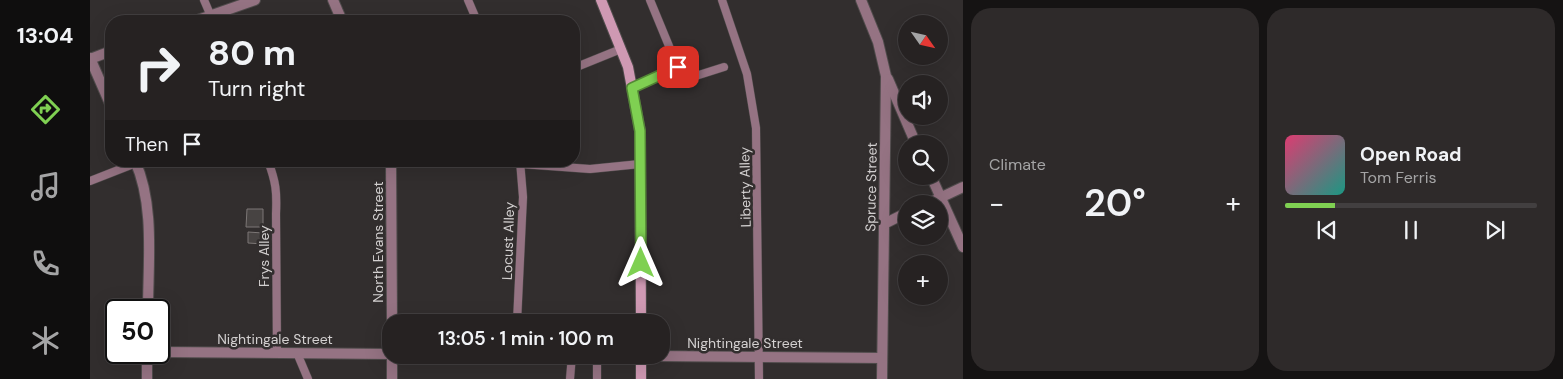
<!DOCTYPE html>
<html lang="en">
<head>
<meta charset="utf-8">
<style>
	body { margin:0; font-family:"DM Sans",sans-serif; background:#2e2a2a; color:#f1f3f6; height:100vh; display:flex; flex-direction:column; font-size:19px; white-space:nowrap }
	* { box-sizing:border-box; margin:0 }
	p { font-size:16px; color:#a4a4a5 }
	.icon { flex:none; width:28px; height:28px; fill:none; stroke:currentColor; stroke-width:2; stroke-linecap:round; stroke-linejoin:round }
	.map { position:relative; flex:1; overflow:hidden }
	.side { display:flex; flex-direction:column; gap:8px; padding:8px; background:#151313; width:600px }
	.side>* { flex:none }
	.hud { position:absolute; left:15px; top:15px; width:475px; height:152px; border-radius:20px; box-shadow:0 5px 20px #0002,0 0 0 1px #423f40; background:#262222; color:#f1f3f6; overflow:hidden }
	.needle { width:32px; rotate:124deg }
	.buttons { position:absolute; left:808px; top:15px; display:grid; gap:10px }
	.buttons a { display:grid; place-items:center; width:50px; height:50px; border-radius:50%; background:#262222; box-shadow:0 5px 20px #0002,0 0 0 1px #423f40; font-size:25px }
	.speed { position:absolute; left:15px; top:299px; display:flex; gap:10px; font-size:25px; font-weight:700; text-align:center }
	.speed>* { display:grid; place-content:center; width:65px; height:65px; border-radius:50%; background:#262222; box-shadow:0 5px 20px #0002,0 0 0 1px #423f40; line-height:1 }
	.speed .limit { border:2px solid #111; border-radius:8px; background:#fff; color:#111 }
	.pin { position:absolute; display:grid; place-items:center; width:42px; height:42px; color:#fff; margin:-21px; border-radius:10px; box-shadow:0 2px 8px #0006 }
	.me { position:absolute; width:55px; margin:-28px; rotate:0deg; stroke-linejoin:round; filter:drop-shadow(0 0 4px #0008) }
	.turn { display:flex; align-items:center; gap:18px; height:105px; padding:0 20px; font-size:22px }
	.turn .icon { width:65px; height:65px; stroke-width:2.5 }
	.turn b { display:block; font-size:35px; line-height:42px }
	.then { display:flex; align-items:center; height:48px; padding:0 20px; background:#0003; gap:10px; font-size:19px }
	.big { font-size:38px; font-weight:600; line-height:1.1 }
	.side .widget { flex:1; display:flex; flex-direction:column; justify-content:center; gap:8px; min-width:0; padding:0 18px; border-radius:20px; background:#2e2a2a }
	.song { display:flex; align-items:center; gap:15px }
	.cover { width:60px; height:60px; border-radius:8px; background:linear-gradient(135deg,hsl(340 70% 55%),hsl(170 70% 35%)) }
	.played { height:5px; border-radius:2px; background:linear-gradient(90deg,#7fd052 20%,#423f40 20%) }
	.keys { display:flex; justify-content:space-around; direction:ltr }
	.heat { display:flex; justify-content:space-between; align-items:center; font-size:28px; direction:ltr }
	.side .tiles { flex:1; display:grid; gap:8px; grid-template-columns:repeat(2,1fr) }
	.trip { position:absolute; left:292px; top:314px; width:288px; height:50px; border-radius:20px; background:#262222; box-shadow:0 5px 20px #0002,0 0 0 1px #423f40; font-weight:600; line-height:50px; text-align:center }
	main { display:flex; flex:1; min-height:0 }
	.tab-bar { display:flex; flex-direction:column; width:90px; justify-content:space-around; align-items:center; background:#0f0e0e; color:#a4a4a5 }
	.tab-bar .icon { width:35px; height:35px }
	.tab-bar .current { color:#7fd052 }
	.tab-bar b { font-size:22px; color:#f1f3f6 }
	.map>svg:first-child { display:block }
	.building { fill:#474342; stroke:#7c7776 }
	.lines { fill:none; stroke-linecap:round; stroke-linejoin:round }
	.service-casing { stroke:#4f4b4b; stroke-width:9 }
	.minor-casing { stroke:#4f4b4b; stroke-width:12 }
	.secondary-casing { stroke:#4f4b4b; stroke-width:12 }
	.service { stroke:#957383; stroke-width:8 }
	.minor { stroke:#957383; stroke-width:10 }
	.secondary { stroke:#cf99b3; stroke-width:10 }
	.route-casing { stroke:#538735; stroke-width:12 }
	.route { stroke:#7fd052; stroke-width:9 }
	.labels { text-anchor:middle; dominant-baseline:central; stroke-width:5; stroke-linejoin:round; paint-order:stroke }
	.street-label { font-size:14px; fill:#d3d0d0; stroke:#322e2e }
</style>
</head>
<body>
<main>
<nav class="tab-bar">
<b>13:04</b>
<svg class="icon current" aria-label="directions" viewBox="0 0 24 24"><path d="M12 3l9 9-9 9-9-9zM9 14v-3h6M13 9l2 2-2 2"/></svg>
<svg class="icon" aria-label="music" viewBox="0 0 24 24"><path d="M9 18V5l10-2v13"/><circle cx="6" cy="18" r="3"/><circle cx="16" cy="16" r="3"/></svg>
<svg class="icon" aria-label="phone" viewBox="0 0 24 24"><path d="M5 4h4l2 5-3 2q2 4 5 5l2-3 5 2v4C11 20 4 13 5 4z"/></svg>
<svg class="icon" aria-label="climate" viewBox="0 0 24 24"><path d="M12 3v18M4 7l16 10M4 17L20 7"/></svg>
</nav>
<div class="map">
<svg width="873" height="379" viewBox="0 0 873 379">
	<rect width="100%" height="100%" fill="#322e2e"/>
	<g class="building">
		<path d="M157,209H173V227H156Z"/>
		<path d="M158,232L173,233V244L158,243Z"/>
	</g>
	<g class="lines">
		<g class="service-casing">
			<g id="service">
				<path d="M114,0L123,21"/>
				<path d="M378,0L387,21"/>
				<path d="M560,0L593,80L634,67"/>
				<path d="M632,0L657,74L666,128L669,379"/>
				<path d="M484,68L531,49"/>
				<path d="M542,89L588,67"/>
				<path d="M178,161C186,182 187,192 186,214L187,353"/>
				<path d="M431,164L500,169L550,164"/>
				<path d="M0,181L46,163"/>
				<path d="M427,322L433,197L430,161"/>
				<path d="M207,353L218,379"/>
				<path d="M480,379L482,355"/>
				<path d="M507,379V355"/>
			</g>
		</g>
		<g class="minor-casing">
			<g id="minor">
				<path d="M243,0L252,21"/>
				<path d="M771,0L788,42L796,76L792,379"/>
				<path d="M105,21L165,0"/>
				<path d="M0,58L21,106"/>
				<path d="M0,59L21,51"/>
				<path d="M798,79L826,144"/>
				<path d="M45,161C65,205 58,263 58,310"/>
				<path d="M301,161L302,322"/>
				<path d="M841,176L873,247"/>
				<path d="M837,204L873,187"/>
				<path d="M794,224L816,213"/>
				<path d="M69,352L301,354"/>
				<path d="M457,355L792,358"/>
				<path d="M57,379V352"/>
				<path d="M302,379V355"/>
			</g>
		</g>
		<g class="secondary-casing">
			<g id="secondary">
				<path d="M511,0L538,67L550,131L551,322"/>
				<path d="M551,379V355"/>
			</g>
		</g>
		<use href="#service" class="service"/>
		<use href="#minor" class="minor"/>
		<use href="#secondary" class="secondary"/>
	</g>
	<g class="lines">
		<g class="route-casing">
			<path id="route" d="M551,263L550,131L542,88L588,67"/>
		</g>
		<use href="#route" class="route"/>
	</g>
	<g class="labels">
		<g class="street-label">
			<text transform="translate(655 187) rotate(-91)">Liberty Alley</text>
			<text transform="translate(781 187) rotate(-89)">Spruce Street</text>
			<text transform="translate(418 241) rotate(-88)">Locust Alley</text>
			<text transform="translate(288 242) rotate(-90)">North Evans Street</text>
			<text transform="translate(174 256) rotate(-90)">Frys Alley</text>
			<text x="185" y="339">Nightingale Street</text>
			<text x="655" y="343">Nightingale Street</text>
		</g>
	</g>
</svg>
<div class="buttons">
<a><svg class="needle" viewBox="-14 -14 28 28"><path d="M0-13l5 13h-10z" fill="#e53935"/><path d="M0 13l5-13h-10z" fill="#a4a4a5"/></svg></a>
<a><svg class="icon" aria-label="sound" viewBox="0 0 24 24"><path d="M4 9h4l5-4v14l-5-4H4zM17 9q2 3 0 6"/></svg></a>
<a><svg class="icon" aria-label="search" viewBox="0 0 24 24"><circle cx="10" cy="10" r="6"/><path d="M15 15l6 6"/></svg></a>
<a><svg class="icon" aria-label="layers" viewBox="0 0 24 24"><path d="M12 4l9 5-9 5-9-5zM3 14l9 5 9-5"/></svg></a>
<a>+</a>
</div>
<div class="speed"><div class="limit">50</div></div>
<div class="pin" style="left:588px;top:67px;background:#d93025"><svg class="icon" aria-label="arrive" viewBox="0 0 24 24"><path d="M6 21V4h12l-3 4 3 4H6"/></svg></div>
<svg class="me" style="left:551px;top:263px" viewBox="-20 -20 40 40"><path d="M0-17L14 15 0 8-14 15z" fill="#7fd052" stroke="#fff" stroke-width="4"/></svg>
<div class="trip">13:05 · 1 min · 100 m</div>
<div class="hud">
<div class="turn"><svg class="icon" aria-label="right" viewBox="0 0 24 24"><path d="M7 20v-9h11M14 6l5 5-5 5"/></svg><div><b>80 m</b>Turn right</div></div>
<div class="then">Then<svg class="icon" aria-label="arrive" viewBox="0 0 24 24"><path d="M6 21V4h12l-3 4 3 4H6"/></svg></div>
</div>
</div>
<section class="side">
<div class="tiles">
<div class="widget"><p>Climate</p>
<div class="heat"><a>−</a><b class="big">20°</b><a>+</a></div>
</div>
<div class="widget">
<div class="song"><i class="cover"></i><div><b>Open Road</b><p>Tom Ferris</p></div></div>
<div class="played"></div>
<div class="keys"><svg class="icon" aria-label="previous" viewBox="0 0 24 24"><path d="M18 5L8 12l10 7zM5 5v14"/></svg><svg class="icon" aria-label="pause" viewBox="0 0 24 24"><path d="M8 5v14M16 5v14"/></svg><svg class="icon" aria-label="next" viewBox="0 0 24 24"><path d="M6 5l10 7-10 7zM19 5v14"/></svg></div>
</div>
</div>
</section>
</main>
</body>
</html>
